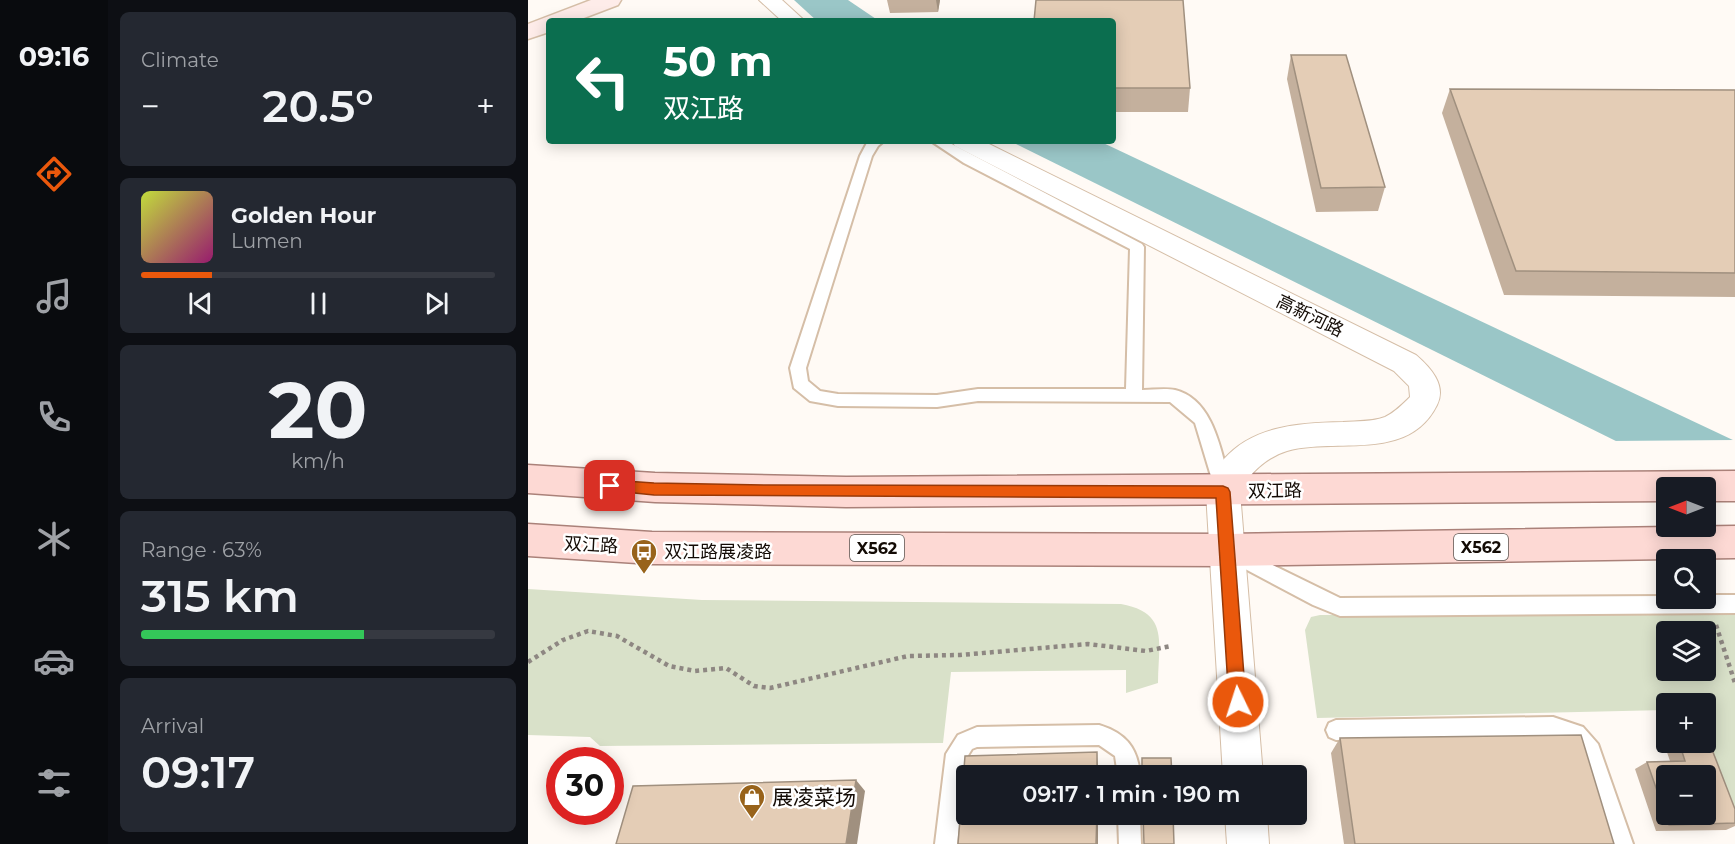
<!DOCTYPE html>
<html lang="en">
<head>
<meta charset="utf-8">
<style>
	body { margin:0; font-family:Montserrat,"Noto Sans SC",sans-serif; background:#242831; color:#f1f3f6; height:100vh; display:flex; flex-direction:column; font-size:22px; white-space:nowrap }
	* { box-sizing:border-box; margin:0 }
	p { font-size:20px; color:#9ea1a6 }
	.icon { flex:none; width:33px; height:33px; fill:none; stroke:currentColor; stroke-width:2; stroke-linecap:round; stroke-linejoin:round }
	.map { position:relative; flex:1; overflow:hidden }
	.panel { display:flex; flex-direction:column; gap:12px; padding:12px; background:#0d0f14; width:420px }
	.panel>* { flex:none }
	.hud { position:absolute; left:18px; top:18px; width:570px; height:126px; border-radius:6px; box-shadow:0 3px 15px #0003; background:#0b6e4f; color:#fff; overflow:hidden }
	.needle { width:39px; rotate:270deg }
	.controls { position:absolute; left:1128px; top:477px; display:grid; gap:12px }
	.controls a { display:grid; place-items:center; width:60px; height:60px; border-radius:6px; background:#171b24; box-shadow:0 3px 15px #0003; font-size:30px }
	.speed { position:absolute; left:18px; top:747px; display:flex; gap:12px; font-size:30px; font-weight:700; text-align:center }
	.speed>* { display:grid; place-content:center; width:78px; height:78px; border-radius:50%; background:#171b24; box-shadow:0 3px 15px #0003; line-height:1 }
	.speed .limit { border:9px solid #d22; background:#fff; color:#111 }
	.pin { position:absolute; display:grid; place-items:center; width:51px; height:51px; color:#fff; margin:-26px; border-radius:12px; box-shadow:0 3px 9px #0006 }
	.me { position:absolute; width:66px; margin:-33px; rotate:356deg; stroke-linejoin:round; filter:drop-shadow(0 0 4px #0008) }
	.turn { display:flex; align-items:center; gap:21px; height:126px; padding:0 18px; font-size:27px }
	.turn .icon { width:78px; height:78px; stroke-width:2.5 }
	.turn b { display:block; font-size:42px; line-height:51px }
	.big { font-size:45px; font-weight:600; line-height:1.1 }
	.panel .widget { flex:1; display:flex; flex-direction:column; justify-content:center; gap:9px; min-width:0; padding:0 21px; border-radius:9px; background:#242831 }
	.panel .dial { align-items:center; gap:0 }
	.dial b { font-size:78px; line-height:1 }
	.song { display:flex; align-items:center; gap:18px }
	.cover { width:72px; height:72px; border-radius:9px; background:linear-gradient(135deg,hsl(70 70% 55%),hsl(320 70% 35%)) }
	.played { height:6px; border-radius:3px; background:linear-gradient(90deg,#ea580c 20%,#363941 20%) }
	.keys { display:flex; justify-content:space-around; direction:ltr }
	.heat { display:flex; justify-content:space-between; align-items:center; font-size:33px; direction:ltr }
	.charge { height:9px; border-radius:4px; background:linear-gradient(90deg,#34c759 63%,#363941 0) }
	.trip { position:absolute; left:428px; top:765px; width:351px; height:60px; border-radius:6px; background:#171b24; box-shadow:0 3px 15px #0003; font-weight:600; line-height:60px; text-align:center }
	main { display:flex; flex:1; min-height:0 }
	.tab-bar { display:flex; flex-direction:column; width:108px; justify-content:space-around; align-items:center; background:#090b0e; color:#9ea1a6 }
	.tab-bar .icon { width:42px; height:42px }
	.tab-bar .selected { color:#ea580c }
	.tab-bar b { font-size:27px; color:#f1f3f6 }
	.map>svg:first-child { display:block }
	.green { fill:#d9e1c9; fill-rule:evenodd }
	.water { fill:#9ac6c7 }
	.pier { fill:#fffaf5 }
	.lines { fill:none; stroke-linecap:round; stroke-linejoin:round }
	.lane-casing { stroke:#d5bea7; stroke-width:4 }
	.street-casing { stroke:#d5bea7; stroke-width:2 }
	.secondary-casing { stroke:#d5bea7; stroke-width:3 }
	.primary-casing { stroke:#aa8179; stroke-width:3 }
	.path { stroke:#8e8782; stroke-width:4.5; stroke-dasharray:4 4; stroke-linecap:butt }
	.lane { fill:#fff; fill-rule:evenodd }
	.street { fill:#fff; fill-rule:evenodd }
	.secondary { fill:#feece9; fill-rule:evenodd }
	.primary { fill:#fdd9d4; fill-rule:evenodd }
	.wall { fill:#c4b09d }
	.shaded-wall { fill:#a0907f }
	.building { fill:#e4cdb6; stroke:#a0907f; stroke-width:1.5; fill-rule:evenodd }
	.route { fill:#ea580c; stroke:#983908; stroke-width:1.5 }
	.labels { text-anchor:middle; dominant-baseline:central; stroke-width:5; stroke-linejoin:round; paint-order:stroke }
	.shield { fill:#fff; stroke:#5a5450; stroke-width:1.5 }
	.shield-label { font-size:16px; font-weight:bold; fill:#130b05 }
	.street-label { font-size:18px; fill:#130b05; stroke:#fff }
	.poi-label { font-size:18px; fill:#130b05; stroke:#fff; text-anchor:start }
	.near-poi-label { font-size:21px; fill:#130b05; stroke:#fff; text-anchor:start }
</style>
</head>
<body>
<main>
<nav class="tab-bar">
<b>09:16</b>
<svg class="icon selected" aria-label="directions" viewBox="0 0 24 24"><path d="M12 3l9 9-9 9-9-9zM9 14v-3h6M13 9l2 2-2 2"/></svg>
<svg class="icon" aria-label="music" viewBox="0 0 24 24"><path d="M9 18V5l10-2v13"/><circle cx="6" cy="18" r="3"/><circle cx="16" cy="16" r="3"/></svg>
<svg class="icon" aria-label="phone" viewBox="0 0 24 24"><path d="M5 4h4l2 5-3 2q2 4 5 5l2-3 5 2v4C11 20 4 13 5 4z"/></svg>
<svg class="icon" aria-label="climate" viewBox="0 0 24 24"><path d="M12 3v18M4 7l16 10M4 17L20 7"/></svg>
<svg class="icon" aria-label="car" viewBox="0 0 24 24"><path d="M5 17H2v-5l4-1 3-4h7l3 4 3 1v5h-3M9 17h6M6 11h13"/><circle cx="7" cy="17" r="2"/><circle cx="17" cy="17" r="2"/></svg>
<svg class="icon" aria-label="filters" viewBox="0 0 24 24"><path d="M4 7h16M4 17h16"/><circle cx="9" cy="7" r="2"/><circle cx="15" cy="17" r="2"/></svg>
</nav>
<section class="panel">
<div class="widget"><p>Climate</p>
<div class="heat"><a>−</a><b class="big">20.5°</b><a>+</a></div>
</div>
<div class="widget">
<div class="song"><i class="cover"></i><div><b>Golden Hour</b><p>Lumen</p></div></div>
<div class="played"></div>
<div class="keys"><svg class="icon" aria-label="previous" viewBox="0 0 24 24"><path d="M18 5L8 12l10 7zM5 5v14"/></svg><svg class="icon" aria-label="pause" viewBox="0 0 24 24"><path d="M8 5v14M16 5v14"/></svg><svg class="icon" aria-label="next" viewBox="0 0 24 24"><path d="M6 5l10 7-10 7zM19 5v14"/></svg></div>
</div>
<div class="widget dial"><b>20</b><p>km/h</p></div>
<div class="widget"><p>Range · 63%</p><b class="big">315 km</b><div class="charge"></div></div>
<div class="widget"><p>Arrival</p><b class="big">09:17</b></div>
</section>
<div class="map">
<svg width="1207" height="844" viewBox="0 0 1207 844">
	<rect width="100%" height="100%" fill="#fffaf5"/>
	<g class="green">
		<path d="M0,589L174,600L593,604C642,613 630,643 630,683L598,693V670L423,672L415,743L72,746L62,737L0,735Z"/>
		<path d="M1207,613V814L1178,741V704H1138V710L789,718L777,630L783,617L792,615ZM1138,632H1178V670H1138Z"/>
	</g>
	<g class="water">
		<path d="M266,0H320L351,21H289Z"/>
		<path d="M482,141H571L1207,441V500Z"/>
	</g>
	<path class="pier" d="M1207,440V503L1081,441Z"/>
	<g class="lines">
		<g class="lane-casing">
			<g id="lane">
				<path d="M340,141H356L350,146L344,156L278,368L280,381L292,391L310,394L409,395L450,389H598L602,249L436,163L403,141H418L614,244L616,247L614,390C624,390 637,388 647,390C688,400 694,458 704,491L701,496L695,498L689,496L667,423L642,402L450,401L409,407L310,406L282,401L266,388L262,368L332,156Z"/>
				<path d="M710,548L812,598L1138,596V598H1178V595H1207V613L812,616L785,605L704,562L701,556L704,550Z"/>
				<path d="M1025,717L1055,727L1070,744L1105,844H1083L1054,757L1040,741L1025,737L808,740L801,737L798,730L801,723L808,720Z"/>
				<path d="M571,725C597,733 610,747 612,776H590L587,756L571,745L449,747L444,749L439,757L429,844H407L418,754L430,735L449,727Z"/>
				<path d="M590,814H612L613,844H591Z"/>
			</g>
		</g>
		<g class="street-casing">
			<g id="street">
				<path d="M231,0H254L277,21H254Z"/>
				<path d="M424,141H455L888,355C902,367 919,385 909,405C880,463 809,437 759,451C739,457 720,474 712,492L735,776H695L678,492C684,481 688,468 696,459C726,425 773,423 815,422C829,421 844,422 857,417C867,412 874,405 882,397L881,386L866,371L427,146Z"/>
				<path d="M697,814H739L741,844H699Z"/>
			</g>
		</g>
		<g class="secondary-casing">
			<path id="secondary" d="M63,0H93L90,5L48,21H21V32L0,39V24Z"/>
		</g>
		<g class="primary-casing">
			<g id="primary">
				<path d="M0,465L127,473L318,477L1207,471V501H1178V488H1138V501L318,507L127,502L0,493Z"/>
				<path d="M0,524L124,532L699,534L1207,526V558L699,566L124,564L0,556Z"/>
			</g>
		</g>
		<g class="path">
			<path d="M1188,625L1207,683"/>
			<path d="M0,662L35,640L60,631L89,636L141,666L167,671L198,668L226,686L242,688L380,656L432,655L560,644L618,651L643,646"/>
		</g>
		<use href="#lane" class="lane"/>
		<use href="#street" class="street"/>
		<use href="#secondary" class="secondary"/>
		<use href="#primary" class="primary"/>
	</g>
	<g class="wall">
		<path d="M359,0H412L410,12L362,13Z"/>
		<path d="M585,21L662,88L660,112H585Z"/>
		<path d="M763,55L857,187L850,211L788,212L759,79Z"/>
		<path d="M922,89L1207,90V297L976,295L914,113Z"/>
		<path d="M1138,727V742H1178L1207,809V826L1198,830L1128,831L1107,769L1119,762L1142,761L1132,732Z"/>
		<path d="M812,738L1086,844H816L803,753Z"/>
	</g>
	<g class="shaded-wall">
		<path d="M408,0H412L410,12Z"/>
		<path d="M569,752L570,767V776H569Z"/>
		<path d="M328,780L337,791L329,844H318Z"/>
		<path d="M569,814H570V844H568Z"/>
	</g>
	<g class="building">
		<path d="M508,0H655L662,88H585V21H506Z"/>
		<path d="M763,55H818L857,187L793,188Z"/>
		<path d="M922,89L1207,90V273L988,271Z"/>
		<path d="M1178,734L1207,809V823L1141,825L1119,762L1157,761L1151,742H1178ZM1138,776H1178V814H1138Z"/>
		<path d="M1053,735L1086,844H827L812,738Z"/>
		<path d="M569,752V776H438V814H569L568,844H430L437,756Z"/>
		<path d="M614,758H643L644,776H614Z"/>
		<path d="M328,780L318,844H88L105,786Z"/>
		<path d="M615,814H645L646,844H616Z"/>
	</g>
	<path class="route" d="M82,480L126,483L241,485L695,486L700,488L702,492L718,702L715,708L710,711L704,708L701,702L688,498L126,495L77,490L75,486L77,481Z"/>
	<defs>
		<g id="bus-pin" transform="scale(1.35)"><path d="M0 17L-7.5 6A9.5 9.5 0 1 1 7.5 6Z" fill="#98631b" stroke="#fff"/><path d="M-5-6H5V4H4V6H2V4H-2V6H-4V4H-5ZM-3.5-4V0h7V-4ZM-3.5 1.2v1.5H-2V1.2ZM2 1.2v1.5H3.5V1.2Z" fill="#fff"/></g>
		<g id="shop-pin" transform="scale(1.35)"><path d="M0 17L-7.5 6A9.5 9.5 0 1 1 7.5 6Z" fill="#98631b" stroke="#fff"/><path d="M-5-2.5h2.3a2.7 3.5 0 0 1 5.4 0H5L5.5 6h-11ZM-1.5-2.5h3a1.5 2.3 0 0 0-3 0Z" fill="#fff"/></g>
	</defs>
	<g fill-rule="evenodd">
		<use href="#bus-pin" x="116" y="552"/>
		<use href="#shop-pin" x="224" y="797"/>
	</g>
	<g class="labels">
		<g class="shield">
			<rect x="926" y="534" width="54" height="26" rx="4.5"/>
			<rect x="322" y="535" width="54" height="26" rx="4.5"/>
		</g>
		<g class="shield-label">
			<text x="953" y="547">X562</text>
			<text x="349" y="548">X562</text>
		</g>
		<g class="street-label">
			<text transform="translate(782 316) rotate(26)">高新河路</text>
			<text transform="translate(747 491) rotate(-1)">双江路</text>
			<text transform="translate(63 545) rotate(3)">双江路</text>
		</g>
		<g class="poi-label">
			<text x="136" y="552">双江路展凌路</text>
		</g>
		<g class="near-poi-label">
			<text x="244" y="797">展凌菜场</text>
		</g>
	</g>
</svg>
<div class="controls">
<a><svg class="needle" viewBox="-14 -14 28 28"><path d="M0-13l5 13h-10z" fill="#e53935"/><path d="M0 13l5-13h-10z" fill="#9ea1a6"/></svg></a>
<a><svg class="icon" aria-label="search" viewBox="0 0 24 24"><circle cx="10" cy="10" r="6"/><path d="M15 15l6 6"/></svg></a>
<a><svg class="icon" aria-label="layers" viewBox="0 0 24 24"><path d="M12 4l9 5-9 5-9-5zM3 14l9 5 9-5"/></svg></a>
<a>+</a>
<a>−</a>
</div>
<div class="speed"><div class="limit">30</div></div>
<div class="pin" style="left:82px;top:486px;background:#d93025"><svg class="icon" aria-label="arrive" viewBox="0 0 24 24"><path d="M6 21V4h12l-3 4 3 4H6"/></svg></div>
<svg class="me" style="left:710px;top:702px" viewBox="-20 -20 40 40"><circle r="17" fill="#ea580c" stroke="#fff" stroke-width="3"/><path d="M0-11L8 9 0 5-8 9z" fill="#fff"/></svg>
<div class="trip">09:17 · 1 min · 190 m</div>
<div class="hud">
<div class="turn"><svg class="icon" aria-label="left" viewBox="0 0 24 24"><path d="M17 20v-9H6M10 6l-5 5 5 5"/></svg><div><b>50 m</b>双江路</div></div>
</div>
</div>
</main>
</body>
</html>
